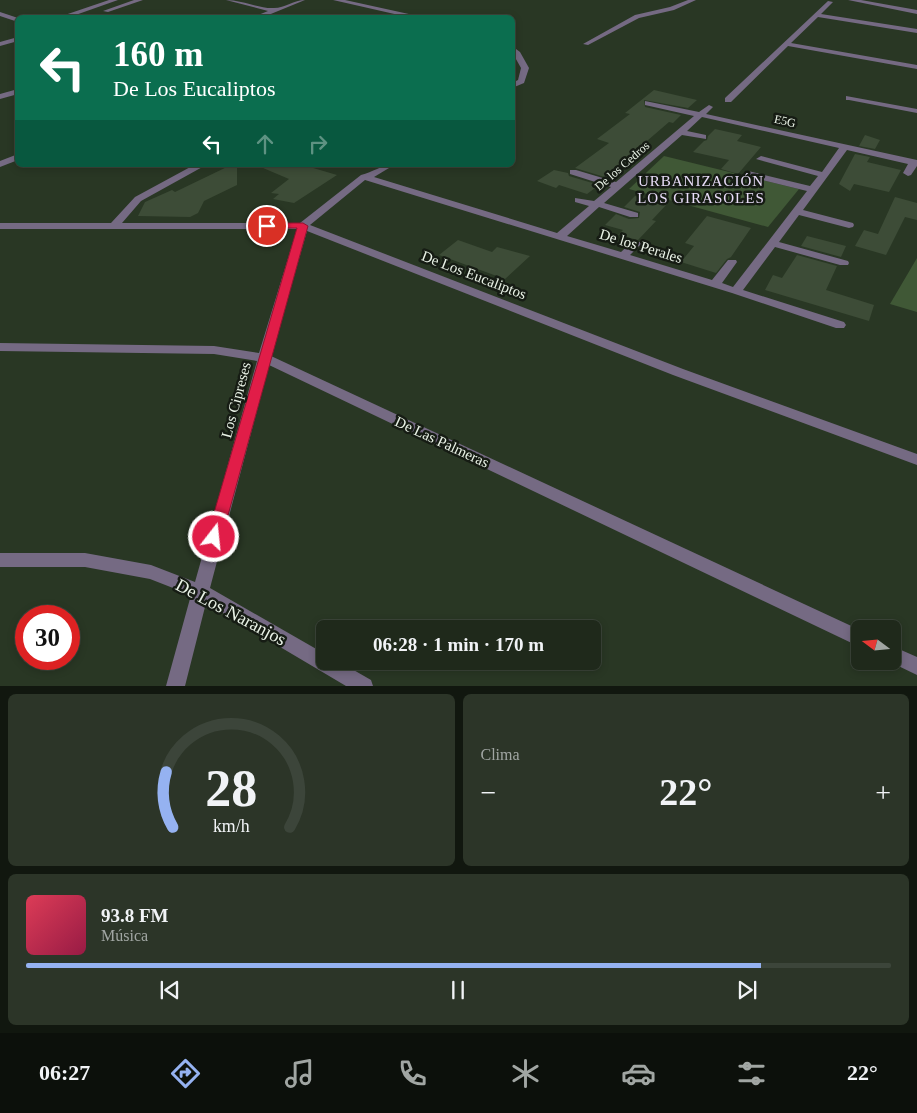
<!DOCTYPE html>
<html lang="es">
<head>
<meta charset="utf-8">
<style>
	body { margin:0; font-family:Georgia,serif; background:#2c3528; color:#f1f3f6; height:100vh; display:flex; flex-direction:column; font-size:19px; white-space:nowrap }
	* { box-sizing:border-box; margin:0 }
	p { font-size:16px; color:#a1a6a3 }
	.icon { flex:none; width:28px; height:28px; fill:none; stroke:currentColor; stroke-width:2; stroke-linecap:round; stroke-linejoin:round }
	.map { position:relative; height:686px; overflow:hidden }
	.details { display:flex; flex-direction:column; gap:8px; padding:8px; background:#11170f; flex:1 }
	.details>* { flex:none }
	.guide { position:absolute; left:15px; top:15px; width:500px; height:152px; border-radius:8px; box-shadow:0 2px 8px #0003,0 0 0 1px #3c453a; background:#0b6e4f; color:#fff; overflow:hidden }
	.needle { width:32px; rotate:286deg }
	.tools { position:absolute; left:851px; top:620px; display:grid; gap:10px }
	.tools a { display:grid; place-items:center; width:50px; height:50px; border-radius:8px; background:#1f291b; box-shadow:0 2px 8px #0003,0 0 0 1px #3c453a; font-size:25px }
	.speed { position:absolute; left:15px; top:605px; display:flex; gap:10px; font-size:25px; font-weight:700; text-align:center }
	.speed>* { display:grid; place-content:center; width:65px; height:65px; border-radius:50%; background:#1f291b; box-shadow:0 2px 8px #0003,0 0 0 1px #3c453a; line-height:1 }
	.speed .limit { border:8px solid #d22; background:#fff; color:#111 }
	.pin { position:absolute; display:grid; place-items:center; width:42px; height:42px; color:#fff; margin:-21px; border:2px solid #fff; border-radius:50%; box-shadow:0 1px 5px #0007 }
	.me { position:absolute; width:55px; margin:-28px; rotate:16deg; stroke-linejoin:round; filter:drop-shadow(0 0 4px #0008) }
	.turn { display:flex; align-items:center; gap:18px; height:105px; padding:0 15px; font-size:22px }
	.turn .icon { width:65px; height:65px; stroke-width:2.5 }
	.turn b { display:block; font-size:35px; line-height:42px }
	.lanes { display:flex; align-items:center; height:48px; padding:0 15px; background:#0003; justify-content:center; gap:25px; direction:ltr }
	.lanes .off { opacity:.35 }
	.big { font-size:38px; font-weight:600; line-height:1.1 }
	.details .card { flex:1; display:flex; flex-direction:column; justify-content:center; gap:8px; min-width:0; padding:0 18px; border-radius:8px; background:#2c3528 }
	.details .dial { align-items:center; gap:0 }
	.dial svg { height:130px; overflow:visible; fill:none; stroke:#3c453a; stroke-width:7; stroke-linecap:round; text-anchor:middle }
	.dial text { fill:#f1f3f6; stroke:none }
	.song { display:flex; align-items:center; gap:15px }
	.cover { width:60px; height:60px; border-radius:8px; background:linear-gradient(135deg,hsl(350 70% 55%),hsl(340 70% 35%)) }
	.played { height:5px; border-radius:2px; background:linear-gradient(90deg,#95b2f1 85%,#3c453a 85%) }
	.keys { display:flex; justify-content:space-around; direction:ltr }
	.heat { display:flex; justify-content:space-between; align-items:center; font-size:28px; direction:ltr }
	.details .tiles { flex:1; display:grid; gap:8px; grid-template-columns:1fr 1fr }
	.card:last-child { grid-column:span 2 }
	.trip { position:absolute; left:316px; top:620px; width:285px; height:50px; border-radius:8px; background:#1f291b; box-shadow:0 2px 8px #0003,0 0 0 1px #3c453a; font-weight:600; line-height:50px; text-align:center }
	.tabs { display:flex; height:80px; justify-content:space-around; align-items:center; background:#0c100b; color:#a1a6a3 }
	.tabs .icon { width:35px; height:35px }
	.tabs .active { color:#95b2f1 }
	.tabs b { font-size:22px; color:#f1f3f6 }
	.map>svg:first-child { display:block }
	.green { fill:#405836 }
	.building { fill:#3d4c37 }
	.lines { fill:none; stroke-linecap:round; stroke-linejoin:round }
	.minor { fill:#756a83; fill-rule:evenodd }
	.route { fill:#e11d48; stroke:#92132f }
	.labels { text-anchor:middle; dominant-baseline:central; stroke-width:5; stroke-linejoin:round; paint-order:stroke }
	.far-street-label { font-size:12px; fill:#e9f2e6; stroke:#161c14 }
	.far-quarter-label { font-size:15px; letter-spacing:1px; fill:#e9ddf9; stroke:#161c14 }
	.street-label { font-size:15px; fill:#e9f2e6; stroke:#161c14 }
	.near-street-label { font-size:18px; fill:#e9f2e6; stroke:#161c14 }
</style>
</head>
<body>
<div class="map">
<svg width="917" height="686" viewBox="0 0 917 686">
	<rect width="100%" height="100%" fill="#293724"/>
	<g class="green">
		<path d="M664,156L799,189L768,227L629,189Z"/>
		<path d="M917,258V312L890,304Z"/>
	</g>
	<g class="building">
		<path d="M654,90L697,100L688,108L644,100L645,107L681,115L673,123L669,122L633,153L637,154L608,178L575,168L609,143L597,139L630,114L625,113Z"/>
		<path d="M715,129L742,135L737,141L761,147L738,174L721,169L729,160L693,152L704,141L707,140L708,136Z"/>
		<path d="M865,135L880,140L875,149L859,146Z"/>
		<path d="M855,154L870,157L867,162L901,170L889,192L854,184L850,191L839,184Z"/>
		<path d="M231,165H237V185L204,201L198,213L190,217L138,216L145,202L172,190L175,192Z"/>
		<path d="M256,165H303L337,175L294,203L273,199L279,194L271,193L289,179Z"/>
		<path d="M554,170L568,173L569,176L599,185L587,194L559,185L556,188L537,181Z"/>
		<path d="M635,196L667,204L652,220L656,221L638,240L618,235L623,230L605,225L616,214L629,219L639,218L640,212L624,207Z"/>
		<path d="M895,197L917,203V220L905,217L886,255L855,246L864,230L878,234Z"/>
		<path d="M707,216L751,228L731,257L727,259L716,273L681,262L694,246L685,243Z"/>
		<path d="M807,236L846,246L841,257L801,246Z"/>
		<path d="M458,240L492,252L497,247L530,256L505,279L439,255Z"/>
		<path d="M797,255L837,266L826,290L874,305L869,321L765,290L773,275L782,278Z"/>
	</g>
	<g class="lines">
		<g class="minor">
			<path d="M109,0H118L67,18H56Z"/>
			<path d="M134,0H143L108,12L103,11Z"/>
			<path d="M226,0C242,0 260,9 274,8C285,8 294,0 305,0L261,18H251L268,11Z"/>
			<path d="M333,0H345L427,18H412Z"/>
			<path d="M688,0H696L674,10L639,18L588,45L583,44L635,15L670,7Z"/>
			<path d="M848,0H861L917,10V14Z"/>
			<path d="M828,1L833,2L821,14L917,29V33L818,17L791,43L917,65V69L788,46L731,102H725V98Z"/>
			<path d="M0,12L18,18V22L0,16Z"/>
			<path d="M18,37V41L0,46V42Z"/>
			<path d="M512,46L520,52L529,68L524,83L512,88V83L518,80L521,68L512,52Z"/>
			<path d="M18,89V94L0,99V94Z"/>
			<path d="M846,96L917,109V113L849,100H846Z"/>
			<path d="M645,101L699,112L709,105L713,107L706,114L917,160V166L911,175L908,176L903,173L908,164L847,150L803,210L853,223L854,225L853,227L849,228L799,215L779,242L848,261L849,263L848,265H840L775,247L743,290L844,322L846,325L844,328H836L732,293L365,180L310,225L683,369L917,454V465L673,375L307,231L271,356L860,630V647L269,365L210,588L325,654V661H338L371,680L373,686H346L206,603L185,686H166L191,595L150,579L85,567H0V553H85L151,565L195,582L257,361L214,354L0,351V343L214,346L259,353L297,229H0V223H111L135,197L194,165H206L141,201L122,223H300L361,175C373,172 381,165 394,165L374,177L557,233L589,206L575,202V198L594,201L611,187L570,174V170H576L616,182L694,116L645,105ZM702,117L839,148L822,172L761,156L756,159L818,176L810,186L748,171L745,172V176L807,191L733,287L722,283L737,262L736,260H728L712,280L630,255L641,244L640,242H632L621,252L567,236L599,207L630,217H638V213L604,203L682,135L706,139V135L687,131Z"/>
			<path d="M18,154V160L0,167V161Z"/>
			<path d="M892,646L917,657V675L888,661H892Z"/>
		</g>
	</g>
	<path class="route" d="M267,223H303L308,226L222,537L220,541L214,543L209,541L207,537L297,228H264V224Z"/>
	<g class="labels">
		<g class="far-street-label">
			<text transform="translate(785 121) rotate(13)">E5G</text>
			<text transform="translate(622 166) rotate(-41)">De los Cedros</text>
		</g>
		<g class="far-quarter-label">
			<text x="701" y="181">URBANIZACIÓN<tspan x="701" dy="17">LOS GIRASOLES</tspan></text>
		</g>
		<g class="street-label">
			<text transform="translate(641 246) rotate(17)">De los Perales</text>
			<text transform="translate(474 275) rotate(21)">De Los Eucaliptos</text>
			<text transform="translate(236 400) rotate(-75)">Los Cipreses</text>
			<text transform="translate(442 442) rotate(25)">De Las Palmeras</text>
		</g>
		<g class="near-street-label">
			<text transform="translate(231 612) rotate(28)">De Los Naranjos</text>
		</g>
	</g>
</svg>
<div class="tools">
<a><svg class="needle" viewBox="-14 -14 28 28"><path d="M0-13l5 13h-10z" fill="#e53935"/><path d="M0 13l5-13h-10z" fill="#a1a6a3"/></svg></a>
</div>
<div class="speed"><div class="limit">30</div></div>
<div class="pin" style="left:267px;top:226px;background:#d93025"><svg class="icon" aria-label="arrive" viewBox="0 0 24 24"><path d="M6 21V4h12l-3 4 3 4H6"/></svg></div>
<svg class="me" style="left:214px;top:537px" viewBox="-20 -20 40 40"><circle r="17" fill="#e11d48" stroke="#fff" stroke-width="3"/><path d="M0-11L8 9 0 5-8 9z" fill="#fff"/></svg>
<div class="trip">06:28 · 1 min · 170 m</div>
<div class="guide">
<div class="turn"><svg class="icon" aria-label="left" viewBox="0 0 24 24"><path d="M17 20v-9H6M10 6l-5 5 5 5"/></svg><div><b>160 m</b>De Los Eucaliptos</div></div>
<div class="lanes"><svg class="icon" aria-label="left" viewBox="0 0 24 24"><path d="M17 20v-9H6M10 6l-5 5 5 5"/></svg><svg class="icon off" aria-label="ahead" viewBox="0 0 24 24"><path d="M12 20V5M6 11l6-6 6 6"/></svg><svg class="icon off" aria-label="right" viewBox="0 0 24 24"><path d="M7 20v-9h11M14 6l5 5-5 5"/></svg></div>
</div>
</div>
<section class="details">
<div class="tiles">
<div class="card dial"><svg viewBox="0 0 100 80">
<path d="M14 69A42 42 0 1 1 86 69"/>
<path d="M14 69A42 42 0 0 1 10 35" stroke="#95b2f1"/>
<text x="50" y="56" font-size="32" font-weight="700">28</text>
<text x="50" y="72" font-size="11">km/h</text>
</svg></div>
<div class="card"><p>Clima</p>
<div class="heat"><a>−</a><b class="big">22°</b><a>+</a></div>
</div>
<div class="card">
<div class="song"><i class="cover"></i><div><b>93.8 FM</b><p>Música</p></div></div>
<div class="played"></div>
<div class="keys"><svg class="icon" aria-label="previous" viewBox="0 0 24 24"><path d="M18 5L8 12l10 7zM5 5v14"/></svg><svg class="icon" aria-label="pause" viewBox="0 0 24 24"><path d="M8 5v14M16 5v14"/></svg><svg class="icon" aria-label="next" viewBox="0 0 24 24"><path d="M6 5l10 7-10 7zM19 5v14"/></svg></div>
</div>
</div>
</section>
<nav class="tabs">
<b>06:27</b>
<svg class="icon active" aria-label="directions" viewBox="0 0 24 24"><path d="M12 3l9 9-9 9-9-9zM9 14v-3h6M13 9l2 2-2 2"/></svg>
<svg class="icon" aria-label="music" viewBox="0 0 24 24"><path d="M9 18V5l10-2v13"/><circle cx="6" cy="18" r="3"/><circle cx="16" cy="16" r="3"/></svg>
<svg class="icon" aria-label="phone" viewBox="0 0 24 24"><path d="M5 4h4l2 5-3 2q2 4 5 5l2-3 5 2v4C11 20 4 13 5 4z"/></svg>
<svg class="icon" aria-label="climate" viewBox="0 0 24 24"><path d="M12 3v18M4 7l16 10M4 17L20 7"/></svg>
<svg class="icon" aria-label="car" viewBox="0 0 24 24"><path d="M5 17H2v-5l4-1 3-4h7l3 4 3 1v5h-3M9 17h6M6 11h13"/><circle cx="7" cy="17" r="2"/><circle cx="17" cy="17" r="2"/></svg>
<svg class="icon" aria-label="filters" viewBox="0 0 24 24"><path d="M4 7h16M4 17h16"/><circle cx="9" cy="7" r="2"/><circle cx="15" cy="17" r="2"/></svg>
<b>22°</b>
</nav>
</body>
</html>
